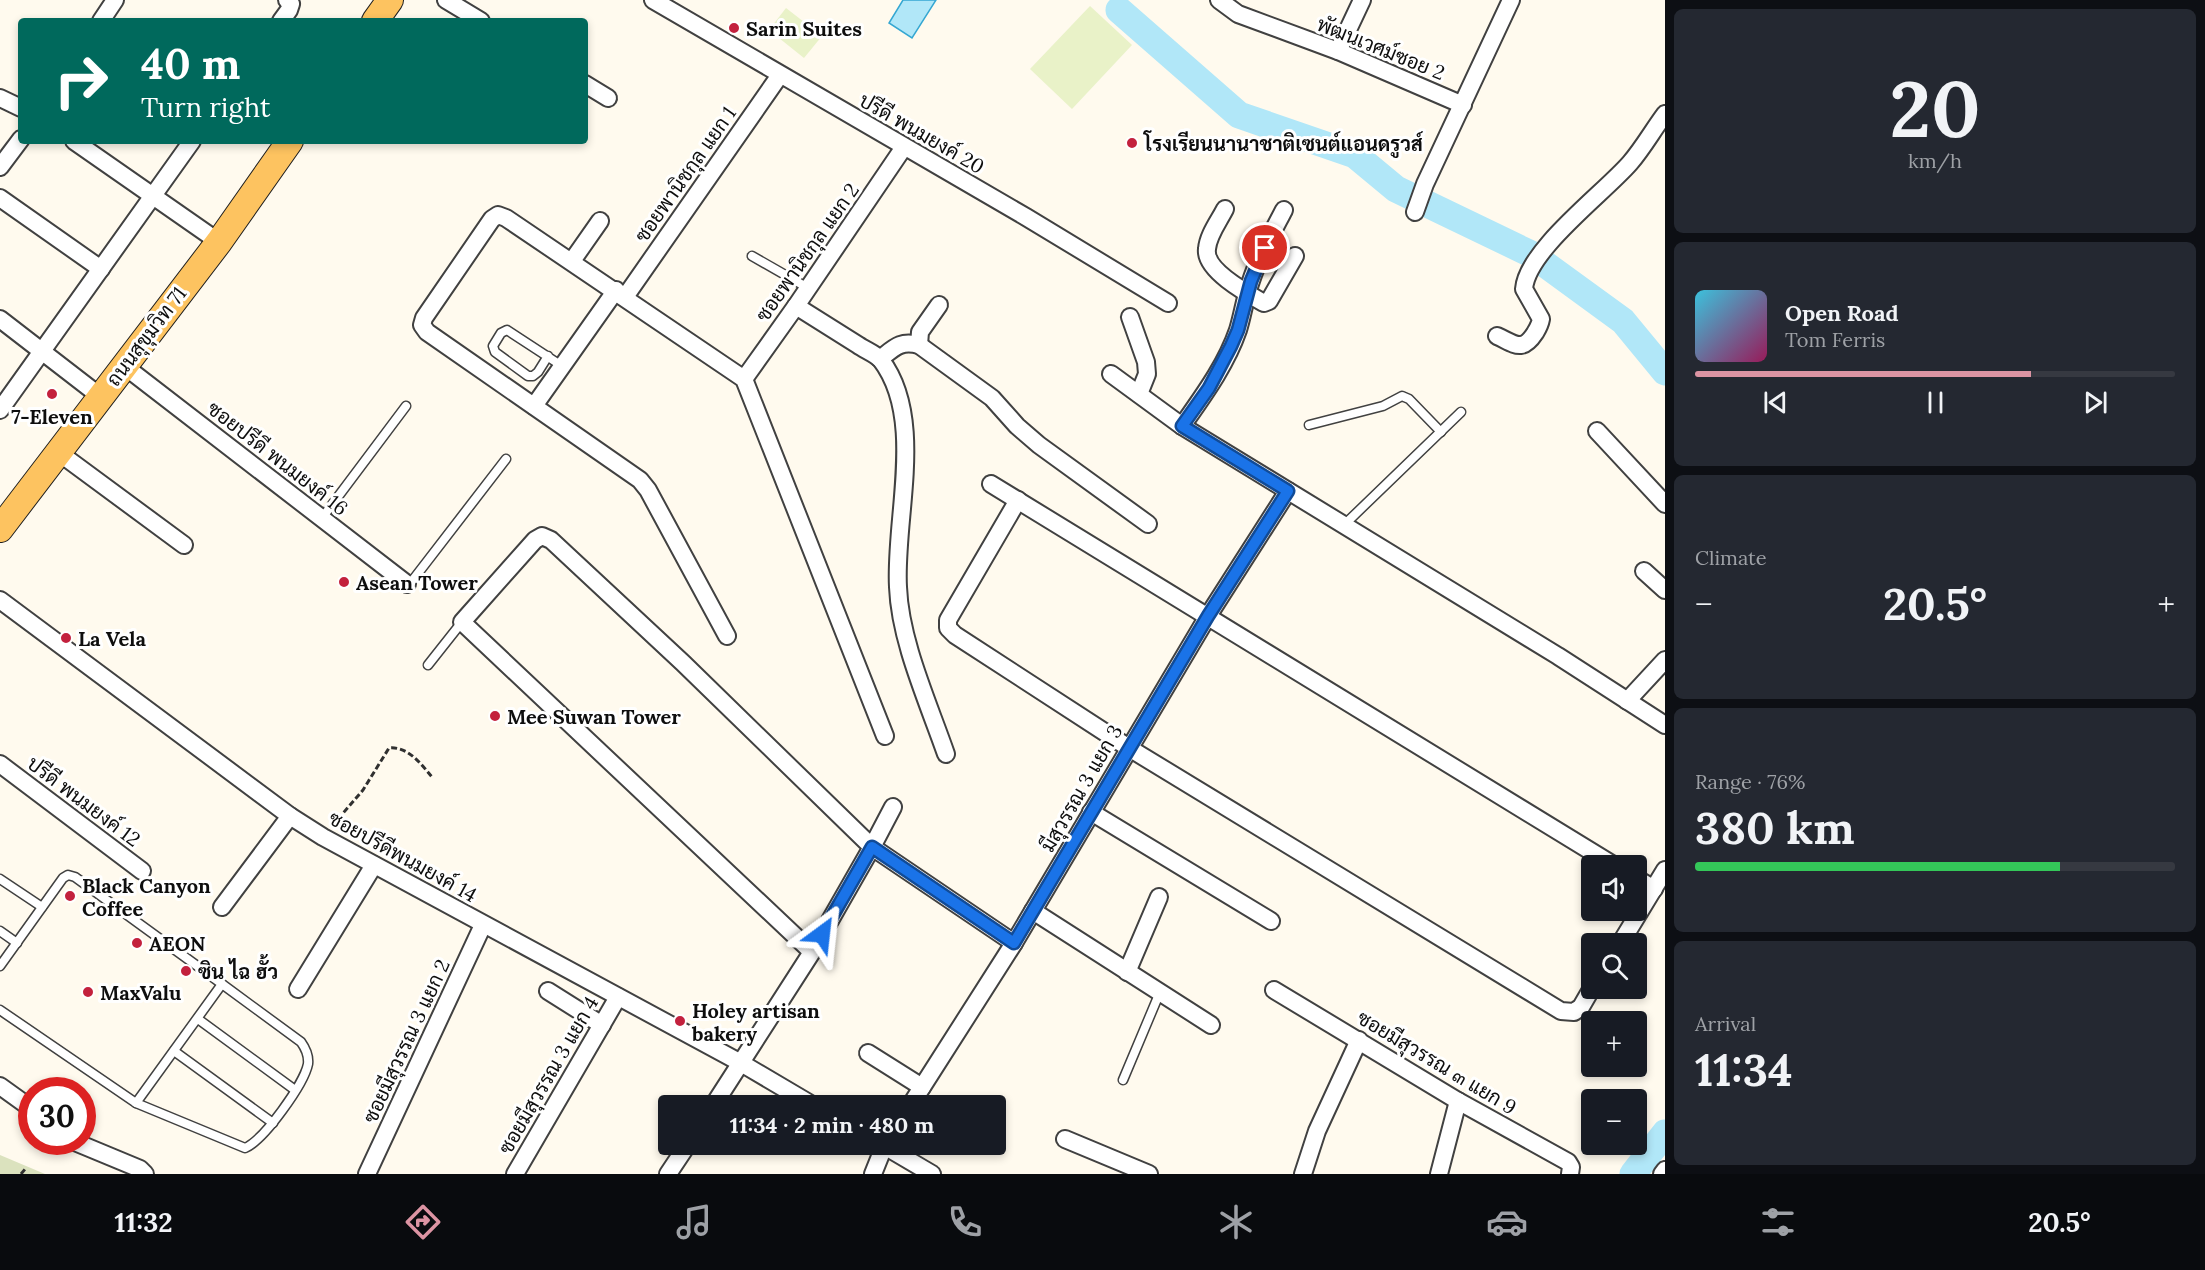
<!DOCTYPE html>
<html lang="en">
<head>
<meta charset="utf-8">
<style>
	body { margin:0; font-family:Lora,Sarabun,serif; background:#242831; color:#f1f3f6; height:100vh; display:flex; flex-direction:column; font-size:22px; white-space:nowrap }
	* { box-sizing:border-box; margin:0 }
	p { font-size:20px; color:#9ea1a6 }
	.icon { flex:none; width:33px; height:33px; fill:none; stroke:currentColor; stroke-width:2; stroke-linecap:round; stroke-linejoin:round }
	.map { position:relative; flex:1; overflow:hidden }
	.drawer { display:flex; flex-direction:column; gap:9px; padding:9px; background:#0d0f14; width:540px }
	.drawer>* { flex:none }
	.guide { position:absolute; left:18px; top:18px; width:570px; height:126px; border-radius:6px; box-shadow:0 3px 9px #0003; background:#00695c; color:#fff; overflow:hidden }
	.controls { position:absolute; left:1581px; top:855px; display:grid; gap:12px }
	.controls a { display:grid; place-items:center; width:66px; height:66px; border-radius:6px; background:#171b24; box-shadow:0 3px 9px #0003; font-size:30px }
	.speed { position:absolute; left:18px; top:1077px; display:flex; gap:12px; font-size:30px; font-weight:700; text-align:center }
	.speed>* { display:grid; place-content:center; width:78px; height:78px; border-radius:50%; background:#171b24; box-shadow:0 3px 9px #0003; line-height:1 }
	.speed .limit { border:9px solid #d22; background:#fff; color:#111 }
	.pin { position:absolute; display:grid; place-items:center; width:51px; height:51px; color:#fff; margin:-26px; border:3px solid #fff; border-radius:50%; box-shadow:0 2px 6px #0007 }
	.me { position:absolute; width:66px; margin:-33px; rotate:30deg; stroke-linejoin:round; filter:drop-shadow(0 0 4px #0008) }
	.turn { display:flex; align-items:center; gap:21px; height:126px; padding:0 24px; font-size:27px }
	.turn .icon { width:78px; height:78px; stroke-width:2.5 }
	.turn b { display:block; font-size:42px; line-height:51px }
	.big { font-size:45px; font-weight:800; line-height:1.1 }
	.drawer .tile { flex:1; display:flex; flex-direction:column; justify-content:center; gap:9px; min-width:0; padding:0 21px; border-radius:9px; background:#242831 }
	.drawer .dial { align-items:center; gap:0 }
	.dial b { font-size:78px; line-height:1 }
	.song { display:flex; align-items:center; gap:18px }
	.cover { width:72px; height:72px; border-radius:9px; background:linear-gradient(135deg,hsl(190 70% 55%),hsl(330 70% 35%)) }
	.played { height:6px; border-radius:3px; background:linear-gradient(90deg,#dc94a3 70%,#363941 70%) }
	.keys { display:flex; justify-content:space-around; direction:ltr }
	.heat { display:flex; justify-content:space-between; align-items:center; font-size:33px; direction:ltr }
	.charge { height:9px; border-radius:4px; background:linear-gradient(90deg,#34c759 76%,#363941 0) }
	.trip { position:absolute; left:658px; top:1095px; width:348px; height:60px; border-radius:6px; background:#171b24; box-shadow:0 3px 9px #0003; font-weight:800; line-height:60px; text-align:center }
	.dock { display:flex; height:96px; justify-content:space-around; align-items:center; background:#090b0e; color:#9ea1a6 }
	.dock .icon { width:42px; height:42px }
	.dock .active { color:#dc94a3 }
	.dock b { font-size:27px; color:#f1f3f6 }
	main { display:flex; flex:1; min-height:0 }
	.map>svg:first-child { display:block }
	.cemetery { fill:#dbe2be }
	.pitch { fill:#e9f2c8 }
	.water { fill:#b1e7f8; stroke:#35a7d2; stroke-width:1.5 }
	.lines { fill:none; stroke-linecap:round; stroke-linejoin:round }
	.river { stroke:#b1e7f8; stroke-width:27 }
	.lane-casing { stroke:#414141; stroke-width:11 }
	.street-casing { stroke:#414141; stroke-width:20 }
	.primary-casing { stroke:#1f1f1f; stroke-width:28 }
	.path { stroke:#303030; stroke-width:3; stroke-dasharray:6 3; stroke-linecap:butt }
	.lane { stroke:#fff; stroke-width:8 }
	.street { stroke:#fff; stroke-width:16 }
	.primary { stroke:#fdc360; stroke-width:26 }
	.route-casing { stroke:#114b97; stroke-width:15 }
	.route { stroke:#1a73e8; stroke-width:10 }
	.poi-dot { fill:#c3213d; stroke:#fff; stroke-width:2 }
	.labels { text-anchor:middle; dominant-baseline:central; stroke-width:6; stroke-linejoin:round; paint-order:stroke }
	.poi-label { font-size:20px; font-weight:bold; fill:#0e0e0e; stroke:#fff; text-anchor:start }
	.street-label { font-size:20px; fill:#0e0e0e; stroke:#fff }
</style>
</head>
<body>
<main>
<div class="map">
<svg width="1665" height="1174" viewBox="0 0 1665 1174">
	<rect width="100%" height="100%" fill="#fffaee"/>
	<path class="cemetery" d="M0,1155L45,1174H0Z"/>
	<g class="pitch">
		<path d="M1090,6L1132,45L1072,109L1030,69Z"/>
		<path d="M786,8L822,36L804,58L769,30Z"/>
	</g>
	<path class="water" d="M903,0H936L912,38L889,23Z"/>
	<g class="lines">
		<g class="river">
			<path d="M1119,10L1239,115L1355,155L1396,189L1531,254L1623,321L1665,372"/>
			<path d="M1633,1174L1665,1133"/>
		</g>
		<g class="lane-casing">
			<g id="lane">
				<path d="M752,256L808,288"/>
				<path d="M548,356L538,372L533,376H528L495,352L493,346L501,333L507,330L562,366"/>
				<path d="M1309,425L1383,406L1402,396L1409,399L1441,432"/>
				<path d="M322,518L406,406"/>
				<path d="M1344,525L1461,412"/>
				<path d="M407,584L412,581L506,459"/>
				<path d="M428,665L462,622"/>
				<path d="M0,879L42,907"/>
				<path d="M0,931L17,943"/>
				<path d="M0,966L63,878L68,875L75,877L222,984L136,1103L0,1010"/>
				<path d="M198,1019L295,1090"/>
				<path d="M174,1051L273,1123"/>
				<path d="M1123,1080L1160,992"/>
				<path d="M136,1103L245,1148C264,1140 304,1084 308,1064C309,1055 306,1049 301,1042L222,984"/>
			</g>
		</g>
		<g class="street-casing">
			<g id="street">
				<path d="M446,0L481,21"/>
				<path d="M653,0L1026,217L1168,303"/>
				<path d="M1219,0L1238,14L1338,51L1463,105"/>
				<path d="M101,21L115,0"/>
				<path d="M281,21L289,10L291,4L287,0"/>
				<path d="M1338,51L1362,0"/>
				<path d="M585,84L608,98"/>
				<path d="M0,98L21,108"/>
				<path d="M74,141L219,242"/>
				<path d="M0,167L21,139"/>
				<path d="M0,198L101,269"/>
				<path d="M1225,209C1219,221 1208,235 1207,249C1204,270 1248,294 1264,303L1269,301L1295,256"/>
				<path d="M1415,212L1425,184L1511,0"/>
				<path d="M572,261L600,221"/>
				<path d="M625,297L780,75"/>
				<path d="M796,306C817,319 837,332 858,345C865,350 876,354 881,360C926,419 894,518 898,587C900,641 928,702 946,754"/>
				<path d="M1130,317L1146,362L1147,374L1139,394"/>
				<path d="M0,319L101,397"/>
				<path d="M1497,336C1515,344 1522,353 1535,333C1538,328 1540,325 1541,319L1524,289C1527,250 1604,193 1630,163C1643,148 1653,130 1665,114"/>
				<path d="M919,345L920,332L939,305"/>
				<path d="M880,359C894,348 900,340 919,345L992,398L1017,426L1039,445L1148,524"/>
				<path d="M123,365L407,584"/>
				<path d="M1111,374L1182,426L1558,656L1665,725"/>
				<path d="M744,379L796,306L904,147"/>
				<path d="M534,406L616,290"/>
				<path d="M0,410L192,141"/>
				<path d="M1182,426C1203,396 1226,365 1238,330C1243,314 1245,297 1251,281C1259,256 1272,233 1284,210"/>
				<path d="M1597,431L1665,504"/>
				<path d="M58,452L184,545"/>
				<path d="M991,484L1615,866"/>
				<path d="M1018,500L948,620V628L955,635L1129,748L1561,1011L1574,1012L1581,1007L1592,988"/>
				<path d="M1644,571L1665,590"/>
				<path d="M0,600L290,816L323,837L741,1063L814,1106"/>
				<path d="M727,636L648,490L640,480L427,332L422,325L424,318L492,219L498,215L506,218L744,379L885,736"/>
				<path d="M1627,701L1665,660"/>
				<path d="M0,764L142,871"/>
				<path d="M893,807L872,847L1014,943"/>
				<path d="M1091,812L1271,921"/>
				<path d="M1636,878L1654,889"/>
				<path d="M222,907L290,816"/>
				<path d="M1033,911L1211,1025"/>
				<path d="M1620,944L1665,870"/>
				<path d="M1127,972L1159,897"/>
				<path d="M298,989L374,865"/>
				<path d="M1274,990L1458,1101L1568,1162L1571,1167L1570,1174"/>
				<path d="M548,991L602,1025"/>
				<path d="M868,1053L922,1087"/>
				<path d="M0,1086L32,1109"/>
				<path d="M713,1106L812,952L872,847L683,663L551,540L542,536L535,540L462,622L812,952"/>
				<path d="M910,1106L1014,943L1208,616L1288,491"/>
				<path d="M1065,1139L1149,1174"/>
				<path d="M75,1142L140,1169L145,1174"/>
				<path d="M881,1144L932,1174"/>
				<path d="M367,1174L483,925"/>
				<path d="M515,1174L618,997"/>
				<path d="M668,1174L688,1144"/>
				<path d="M873,1174L885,1144"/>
				<path d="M1303,1174L1317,1131L1359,1040"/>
				<path d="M1439,1174L1458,1101"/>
				<path d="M1662,1174L1665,1170"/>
			</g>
		</g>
		<g class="primary-casing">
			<g id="primary">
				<path d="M375,21L390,0"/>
				<path d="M0,529L219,242L290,141"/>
			</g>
		</g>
		<g class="path">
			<path d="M332,826L363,790L389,748C408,746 421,764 432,777"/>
			<path d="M21,1174L26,1168"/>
		</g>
		<use href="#lane" class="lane"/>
		<use href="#street" class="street"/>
		<use href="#primary" class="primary"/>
	</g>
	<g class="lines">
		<g class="route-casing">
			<path id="route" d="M822,934L872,847L1014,943L1208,616L1288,491L1182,426L1209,388L1231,346L1238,330L1251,281L1265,248"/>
		</g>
		<use href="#route" class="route"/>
	</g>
	<g class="poi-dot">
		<circle cx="734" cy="28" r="6"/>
		<circle cx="1132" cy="143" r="6"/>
		<circle cx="52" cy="394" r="6"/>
		<circle cx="344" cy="582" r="6"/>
		<circle cx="66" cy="638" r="6"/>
		<circle cx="495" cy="716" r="6"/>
		<circle cx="70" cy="896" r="6"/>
		<circle cx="137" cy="943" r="6"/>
		<circle cx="186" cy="971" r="6"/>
		<circle cx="88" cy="992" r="6"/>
		<circle cx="680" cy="1021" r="6"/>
	</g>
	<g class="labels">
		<g class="poi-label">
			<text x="746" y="28">Sarin Suites</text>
			<text x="1144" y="143">โรงเรียนนานาชาติเซนต์แอนดรูวส์</text>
			<text x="52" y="416" text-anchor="middle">7-Eleven</text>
			<text x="356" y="582">Asean Tower</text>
			<text x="78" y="638">La Vela</text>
			<text x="507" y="716">Mee Suwan Tower</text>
			<text x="82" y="885">Black Canyon<tspan x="82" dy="23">Coffee</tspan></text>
			<text x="149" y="943">AEON</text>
			<text x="198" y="971">ซิน ไฉ ฮั้ว</text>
			<text x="100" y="992">MaxValu</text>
			<text x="692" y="1010">Holey artisan<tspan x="692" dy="23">bakery</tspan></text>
		</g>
		<g class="street-label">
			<text transform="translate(1381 48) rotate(22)">พัฒนเวศม์ซอย 2</text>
			<text transform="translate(922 133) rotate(30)">ปรีดี พนมยงค์ 20</text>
			<text transform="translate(685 174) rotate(-55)">ซอยพานิชกุล แยก 1</text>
			<text transform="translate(807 252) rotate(-55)">ซอยพานิชกุล แยก 2</text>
			<text transform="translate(146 336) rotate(-53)">ถนนสุขุมวิท 71</text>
			<text transform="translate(278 458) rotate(38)">ซอยปรีดี พนมยงค์ 16</text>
			<text transform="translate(1081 788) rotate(-60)">มีสุวรรณ 3 แยก 3</text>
			<text transform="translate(84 801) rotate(37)">ปรีดี พนมยงค์ 12</text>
			<text transform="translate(403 856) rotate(29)">ซอยปรีดีพนมยงค์ 14</text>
			<text transform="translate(406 1041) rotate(-65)">ซอยมีสุวรรณ 3 แยก 2</text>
			<text transform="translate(1437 1062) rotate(31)">ซอยมีสุวรรณ ๓ แยก 9</text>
			<text transform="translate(548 1075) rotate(-60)">ซอยมีสุวรรณ 3 แยก 4</text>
		</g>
	</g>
</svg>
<div class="controls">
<a><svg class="icon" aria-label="sound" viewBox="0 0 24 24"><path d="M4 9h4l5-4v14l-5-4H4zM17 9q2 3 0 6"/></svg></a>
<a><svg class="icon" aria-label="search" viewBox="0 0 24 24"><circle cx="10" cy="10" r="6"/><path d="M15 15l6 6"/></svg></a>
<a>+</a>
<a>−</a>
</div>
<div class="speed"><div class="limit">30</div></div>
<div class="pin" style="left:1265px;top:248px;background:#d93025"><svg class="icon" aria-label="arrive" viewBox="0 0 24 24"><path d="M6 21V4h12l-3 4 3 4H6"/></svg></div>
<svg class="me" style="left:822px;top:934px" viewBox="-20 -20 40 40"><path d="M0-17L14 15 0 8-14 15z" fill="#1a73e8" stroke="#fff" stroke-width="4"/></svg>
<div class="trip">11:34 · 2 min · 480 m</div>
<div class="guide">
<div class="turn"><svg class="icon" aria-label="right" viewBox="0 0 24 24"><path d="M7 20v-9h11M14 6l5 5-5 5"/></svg><div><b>40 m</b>Turn right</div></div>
</div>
</div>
<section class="drawer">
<div class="tile dial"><b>20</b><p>km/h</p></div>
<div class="tile">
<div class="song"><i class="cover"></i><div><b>Open Road</b><p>Tom Ferris</p></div></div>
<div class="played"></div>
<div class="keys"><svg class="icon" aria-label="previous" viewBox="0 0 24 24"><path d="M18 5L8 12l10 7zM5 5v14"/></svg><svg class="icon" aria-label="pause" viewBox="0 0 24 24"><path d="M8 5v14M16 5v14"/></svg><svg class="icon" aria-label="next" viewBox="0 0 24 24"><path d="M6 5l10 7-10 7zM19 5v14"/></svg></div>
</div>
<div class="tile"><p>Climate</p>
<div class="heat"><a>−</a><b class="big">20.5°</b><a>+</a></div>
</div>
<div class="tile"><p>Range · 76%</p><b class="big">380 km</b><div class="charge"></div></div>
<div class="tile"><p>Arrival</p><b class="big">11:34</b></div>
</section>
</main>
<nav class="dock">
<b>11:32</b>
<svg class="icon active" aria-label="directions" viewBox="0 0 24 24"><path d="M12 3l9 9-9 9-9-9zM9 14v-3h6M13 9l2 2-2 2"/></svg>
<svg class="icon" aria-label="music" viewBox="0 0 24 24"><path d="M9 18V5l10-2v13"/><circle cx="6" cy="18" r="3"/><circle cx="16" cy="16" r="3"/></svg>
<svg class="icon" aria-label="phone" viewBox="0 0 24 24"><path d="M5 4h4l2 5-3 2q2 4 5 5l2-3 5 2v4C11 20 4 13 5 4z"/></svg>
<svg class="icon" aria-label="climate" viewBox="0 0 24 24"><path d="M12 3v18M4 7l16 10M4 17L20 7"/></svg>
<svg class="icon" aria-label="car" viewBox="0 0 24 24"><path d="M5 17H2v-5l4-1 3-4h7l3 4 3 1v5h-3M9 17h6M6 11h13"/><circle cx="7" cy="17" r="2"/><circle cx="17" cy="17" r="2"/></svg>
<svg class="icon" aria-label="filters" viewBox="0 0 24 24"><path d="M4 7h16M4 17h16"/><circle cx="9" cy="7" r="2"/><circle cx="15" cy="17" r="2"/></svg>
<b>20.5°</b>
</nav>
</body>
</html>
